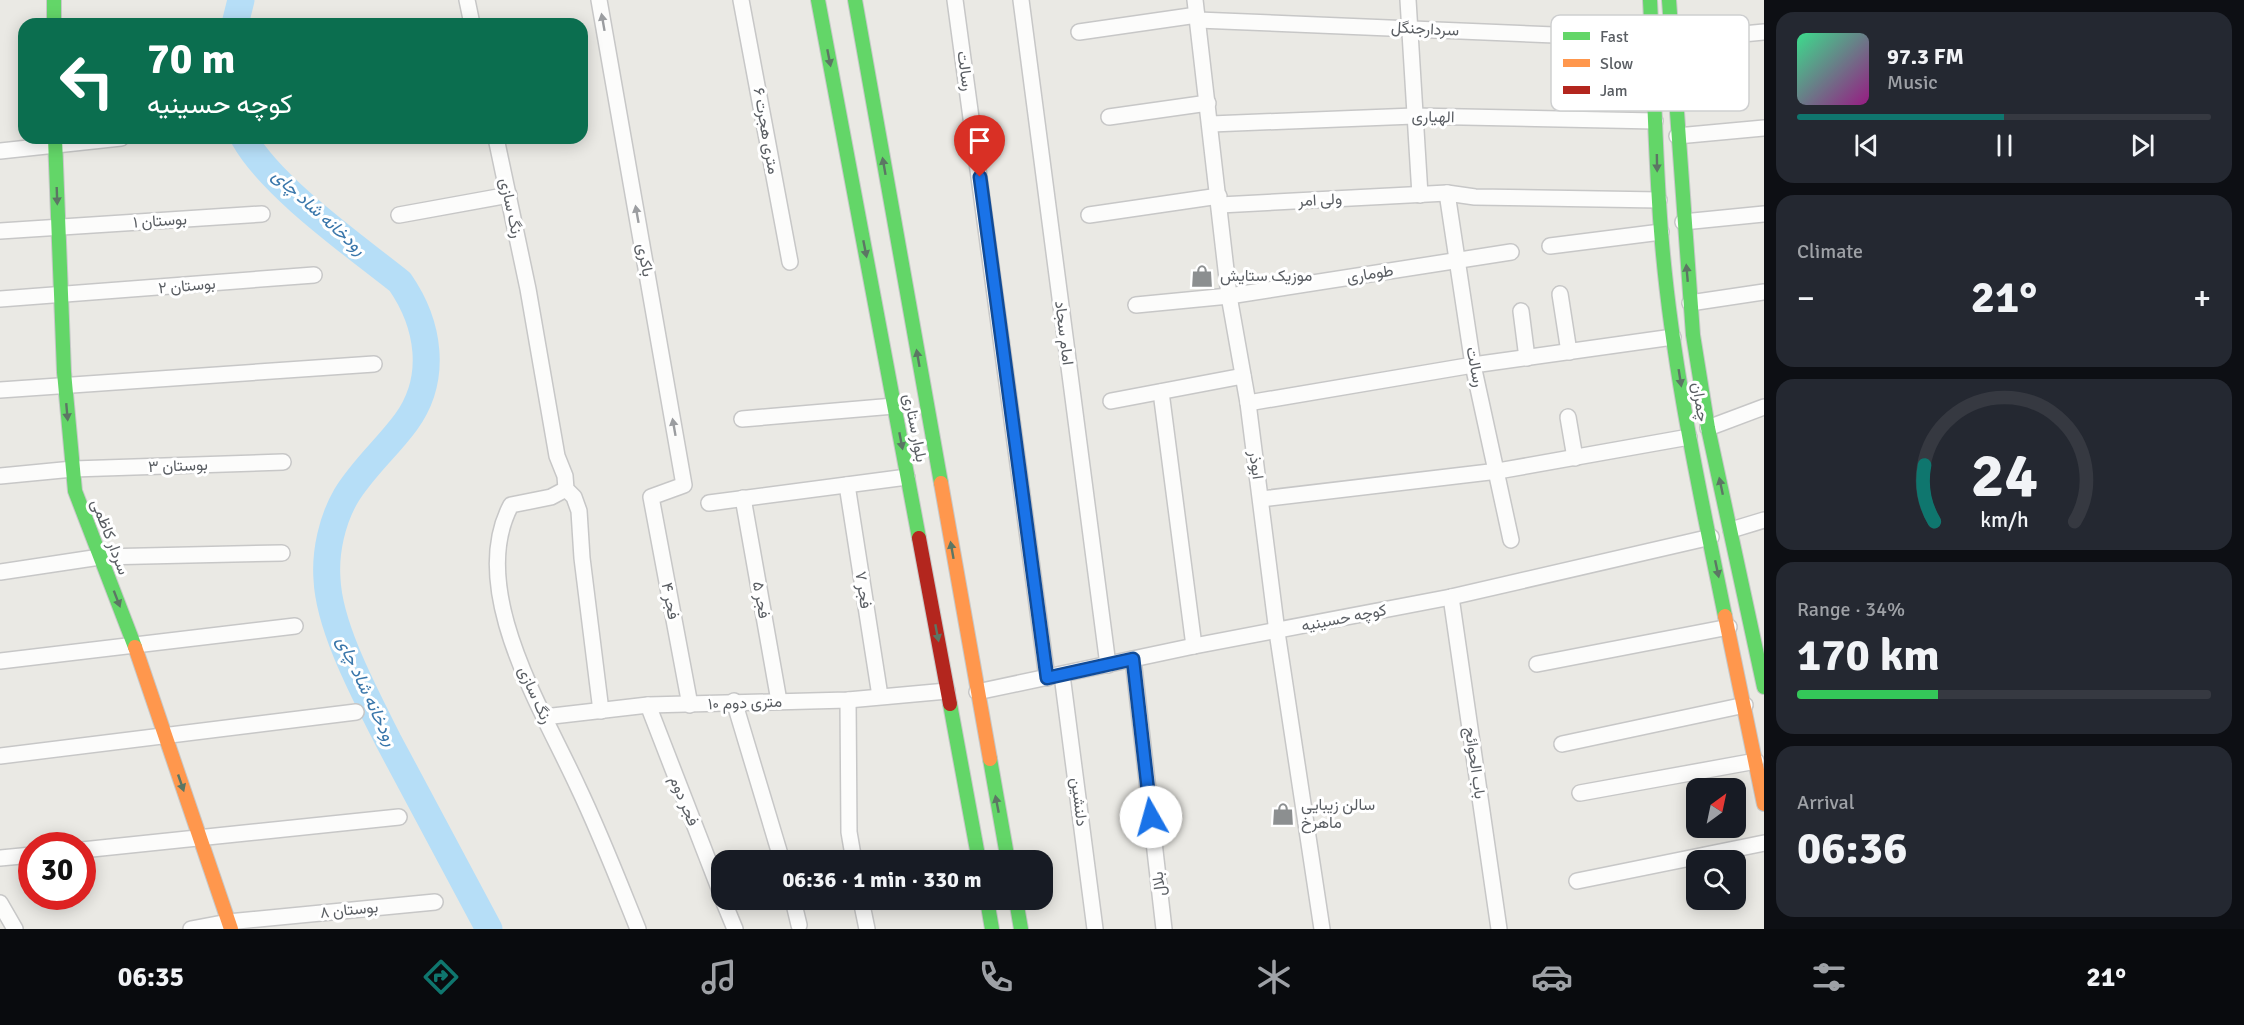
<!DOCTYPE html>
<html lang="en">
<head>
<meta charset="utf-8">
<style>
	body { margin:0; font-family:Signika,Vazirmatn,sans-serif; background:#242831; color:#f1f3f6; height:100vh; display:flex; flex-direction:column; font-size:22px; white-space:nowrap }
	* { box-sizing:border-box; margin:0 }
	p { font-size:20px; color:#9ea1a6 }
	.icon { flex:none; width:33px; height:33px; fill:none; stroke:currentColor; stroke-width:2; stroke-linecap:round; stroke-linejoin:round }
	.map { position:relative; flex:1; overflow:hidden }
	.sheet { display:flex; flex-direction:column; gap:12px; padding:12px; background:#0d0f14; width:480px }
	.sheet>* { flex:none }
	.top-card { position:absolute; left:18px; top:18px; width:570px; height:126px; border-radius:18px; box-shadow:0 3px 15px #0003; background:#0b6e4f; color:#fff; overflow:hidden }
	.needle { width:39px; rotate:33deg }
	.tools { position:absolute; left:1686px; top:778px; display:grid; gap:12px }
	.tools a { display:grid; place-items:center; width:60px; height:60px; border-radius:12px; background:#171b24; box-shadow:0 3px 15px #0003; font-size:30px }
	.speed { position:absolute; left:18px; top:832px; display:flex; gap:12px; font-size:30px; font-weight:700; text-align:center }
	.speed>* { display:grid; place-content:center; width:78px; height:78px; border-radius:50%; background:#171b24; box-shadow:0 3px 15px #0003; line-height:1 }
	.speed .limit { border:9px solid #d22; background:#fff; color:#111 }
	.pin { position:absolute; display:grid; place-items:center; width:51px; height:51px; color:#fff; margin:-62px -26px; border-radius:50% 50% 50% 0; rotate:-45deg; box-shadow:0 0 6px #0007 }
	.pin .icon { rotate:45deg }
	.me { position:absolute; width:66px; margin:-33px; rotate:353deg; stroke-linejoin:round; filter:drop-shadow(0 0 4px #0008) }
	.turn { display:flex; align-items:center; gap:21px; height:126px; padding:0 30px; font-size:27px }
	.turn .icon { width:78px; height:78px; stroke-width:2.5 }
	.turn b { display:block; font-size:42px; line-height:51px }
	.big { font-size:45px; font-weight:700; line-height:1.1 }
	.sheet .tile { flex:1; display:flex; flex-direction:column; justify-content:center; gap:9px; min-width:0; padding:0 21px; border-radius:18px; background:#242831 }
	.sheet .dial { align-items:center; gap:0 }
	.dial svg { height:156px; overflow:visible; fill:none; stroke:#363941; stroke-width:7; stroke-linecap:round; text-anchor:middle }
	.dial text { fill:#f1f3f6; stroke:none }
	.song { display:flex; align-items:center; gap:18px }
	.cover { width:72px; height:72px; border-radius:9px; background:linear-gradient(135deg,hsl(150 70% 55%),hsl(310 70% 35%)) }
	.played { height:6px; border-radius:3px; background:linear-gradient(90deg,#0f766e 50%,#363941 50%) }
	.keys { display:flex; justify-content:space-around; direction:ltr }
	.heat { display:flex; justify-content:space-between; align-items:center; font-size:33px; direction:ltr }
	.charge { height:9px; border-radius:4px; background:linear-gradient(90deg,#34c759 34%,#363941 0) }
	.trip { position:absolute; left:711px; top:850px; width:342px; height:60px; border-radius:18px; background:#171b24; box-shadow:0 3px 15px #0003; font-weight:700; line-height:60px; text-align:center }
	.menu { display:flex; height:96px; justify-content:space-around; align-items:center; background:#090b0e; color:#9ea1a6 }
	.menu .icon { width:42px; height:42px }
	.menu .selected { color:#0f766e }
	.menu b { font-size:27px; color:#f1f3f6 }
	main { display:flex; flex:1; min-height:0 }
	.map>svg:first-child { display:block }
	.lines { fill:none; stroke-linecap:round; stroke-linejoin:round }
	.river { stroke:#b6def7; stroke-width:27 }
	.street-casing { stroke:#c7c7c7; stroke-width:18 }
	.fast-casing { stroke:#c7c8c8; stroke-width:16 }
	.slow-casing { stroke:#c7c8c8; stroke-width:16 }
	.jam-casing { stroke:#c7c8c8; stroke-width:16 }
	.street { stroke:#fcfcfb; stroke-width:15 }
	.fast { stroke:#63d668; stroke-width:14 }
	.slow { stroke:#ff974d; stroke-width:14 }
	.jam { stroke:#b3261e; stroke-width:14 }
	.oneway { fill:#9b9da0 }
	.oneway2 { fill:#5c7664 }
	.route-casing { stroke:#114b97; stroke-width:15 }
	.route { stroke:#1a73e8; stroke-width:10 }
	.labels { text-anchor:middle; dominant-baseline:central; stroke-width:6; stroke-linejoin:round; paint-order:stroke }
	.street-label { font-size:16px; fill:#5a5e63; stroke:#fff }
	.poi-label { font-size:16px; fill:#5a5e63; stroke:#fff; text-anchor:start }
	.water-label { font-size:18px; font-style:italic; fill:#3976aa; stroke:#fff }
	.key { fill:#fff; stroke:#cecfd0; stroke-width:1.5 }
	.key-label { font-size:16px; fill:#5a5e63 }
</style>
</head>
<body>
<main>
<div class="map">
<svg width="1764" height="929" viewBox="0 0 1764 929">
	<rect width="100%" height="100%" fill="#eae9e4"/>
	<g class="lines">
		<g class="river">
			<path d="M235,24L241,0"/>
			<path d="M244,138C271,187 355,246 400,282C429,324 438,378 406,422C387,448 363,468 346,496C332,520 325,552 327,579C329,628 366,696 388,740C421,803 455,866 489,929"/>
		</g>
		<g class="street-casing">
			<g id="street">
				<path d="M467,0L472,24"/>
				<path d="M599,0L684,485L651,497L690,705"/>
				<path d="M741,0L790,262"/>
				<path d="M955,0L1047,678"/>
				<path d="M1021,0L1108,665"/>
				<path d="M1195,0L1229,296L1248,403L1277,632L1322,929"/>
				<path d="M1408,0L1420,195"/>
				<path d="M1198,20L1652,39"/>
				<path d="M1079,32L1197,15"/>
				<path d="M1670,41L1764,32"/>
				<path d="M1109,117L1208,103"/>
				<path d="M1211,124L1414,116L1655,121"/>
				<path d="M1677,136L1764,128"/>
				<path d="M496,138L528,289L557,456L565,476L566,489L574,497L579,511L582,558L601,711"/>
				<path d="M0,151L121,138"/>
				<path d="M1447,193L1473,365L1511,540"/>
				<path d="M1220,205L1447,193L1475,197L1659,200"/>
				<path d="M399,215L509,195"/>
				<path d="M1089,215L1219,196"/>
				<path d="M1683,222L1764,214"/>
				<path d="M0,231L262,214"/>
				<path d="M1550,246L1661,232"/>
				<path d="M1560,294L1569,352"/>
				<path d="M0,299L314,275"/>
				<path d="M1690,303L1764,292"/>
				<path d="M1136,305L1229,296L1511,252"/>
				<path d="M1521,311L1527,358"/>
				<path d="M0,390L374,364"/>
				<path d="M1161,392L1194,646"/>
				<path d="M1111,401L1243,376"/>
				<path d="M1248,403L1473,365L1673,337"/>
				<path d="M1568,417L1575,458"/>
				<path d="M742,419L894,406"/>
				<path d="M1708,428L1764,407"/>
				<path d="M0,476L73,469L283,462"/>
				<path d="M847,485L880,696"/>
				<path d="M566,489L551,497L511,505C466,589 543,710 578,787C600,833 619,882 638,929"/>
				<path d="M743,498L779,701"/>
				<path d="M1261,499L1498,471L1689,437"/>
				<path d="M709,503L907,477"/>
				<path d="M1731,530L1764,520"/>
				<path d="M0,572L100,557L282,553"/>
				<path d="M1451,597L1499,929"/>
				<path d="M1133,659L1164,929"/>
				<path d="M0,661L295,626"/>
				<path d="M1537,664L1729,627"/>
				<path d="M1062,675L1095,929"/>
				<path d="M977,692L1194,646L1451,597L1711,537"/>
				<path d="M848,700L849,832L854,861"/>
				<path d="M734,701L782,861"/>
				<path d="M648,705L722,896"/>
				<path d="M544,717L648,705L848,700L947,691"/>
				<path d="M1562,744L1745,705"/>
				<path d="M0,756L356,712"/>
				<path d="M1580,793L1756,761"/>
				<path d="M82,850L399,817"/>
				<path d="M0,858L32,855"/>
				<path d="M1577,881L1764,843"/>
				<path d="M723,900L735,929"/>
				<path d="M793,900L799,925"/>
				<path d="M861,900L867,929"/>
				<path d="M0,903L15,929"/>
				<path d="M191,929L228,922L435,902"/>
			</g>
		</g>
		<g class="fast-casing">
			<g id="fast">
				<path d="M54,0V24"/>
				<path d="M818,0L919,538"/>
				<path d="M855,0L941,483"/>
				<path d="M1650,0C1654,77 1655,154 1661,231C1671,361 1699,488 1725,616"/>
				<path d="M1669,0L1693,335L1708,428L1764,687"/>
				<path d="M55,138L64,372L75,491L135,647"/>
				<path d="M950,704L979,861"/>
				<path d="M990,759L1008,861"/>
				<path d="M987,900L992,929"/>
				<path d="M1016,900L1021,929"/>
			</g>
		</g>
		<g class="slow-casing">
			<g id="slow">
				<path d="M941,483L990,759"/>
				<path d="M1725,616L1764,804"/>
				<path d="M135,647L231,929"/>
			</g>
		</g>
		<g class="jam-casing">
			<path id="jam" d="M919,538L950,704"/>
		</g>
		<use href="#street" class="street"/>
		<use href="#fast" class="fast"/>
		<use href="#slow" class="slow"/>
		<use href="#jam" class="jam"/>
	</g>
	<defs><path id="oneway-solid" d="M-6-.8H1V-3.2L6.5 0L1 3.2V.8H-6Z" transform="scale(1.5)"/></defs>
	<g class="oneway">
		<use href="#oneway-solid" transform="translate(603 22) rotate(-100)"/>
		<use href="#oneway-solid" transform="translate(637 214) rotate(-100)"/>
		<use href="#oneway-solid" transform="translate(674 427) rotate(-100)"/>
	</g>
	<g class="oneway2">
		<use href="#oneway-solid" transform="translate(829 58) rotate(79)"/>
		<use href="#oneway-solid" transform="translate(1657 163) rotate(89)"/>
		<use href="#oneway-solid" transform="translate(884 166) rotate(-100)"/>
		<use href="#oneway-solid" transform="translate(57 196) rotate(88)"/>
		<use href="#oneway-solid" transform="translate(865 249) rotate(79)"/>
		<use href="#oneway-solid" transform="translate(1687 273) rotate(-95)"/>
		<use href="#oneway-solid" transform="translate(918 358) rotate(-100)"/>
		<use href="#oneway-solid" transform="translate(1680 378) rotate(81)"/>
		<use href="#oneway-solid" transform="translate(67 412) rotate(85)"/>
		<use href="#oneway-solid" transform="translate(901 441) rotate(79)"/>
		<use href="#oneway-solid" transform="translate(1721 486) rotate(-102)"/>
		<use href="#oneway-solid" transform="translate(952 550) rotate(-100)"/>
		<use href="#oneway-solid" transform="translate(1717 569) rotate(78)"/>
		<use href="#oneway-solid" transform="translate(117 599) rotate(69)"/>
		<use href="#oneway-solid" transform="translate(937 633) rotate(79)"/>
		<use href="#oneway-solid" transform="translate(181 783) rotate(71)"/>
		<use href="#oneway-solid" transform="translate(997 804) rotate(-101)"/>
	</g>
	<g class="lines">
		<g class="route-casing">
			<path id="route" d="M980,177L1047,678L1133,659L1151,817"/>
		</g>
		<use href="#route" class="route"/>
	</g>
	<defs>
		<g id="shop-bare" transform="scale(1.8)"><path d="M-5-2.5h2.3a2.7 3.5 0 0 1 5.4 0H5L5.5 6h-11ZM-1.5-2.5h3a1.5 2.3 0 0 0-3 0Z" fill="#8c8f90" stroke="#fff" stroke-width="2.5" paint-order="stroke"/></g>
	</defs>
	<g fill-rule="evenodd">
		<use href="#shop-bare" x="1202" y="276"/>
		<use href="#shop-bare" x="1283" y="814"/>
	</g>
	<g class="labels">
		<g class="street-label">
			<text transform="translate(1425 29) rotate(3)">سردارجنگل</text>
			<text transform="translate(965 71) rotate(82)">رسالت</text>
			<text transform="translate(1433 117) rotate(1)">الهیاری</text>
			<text transform="translate(766 131) rotate(80)">۶ متری هجرت</text>
			<text transform="translate(1320 200) rotate(-3)">ولی امر</text>
			<text transform="translate(511 208) rotate(78)">رنگ سازی</text>
			<text transform="translate(160 221) rotate(-4)">بوستان ۱</text>
			<text transform="translate(645 260) rotate(80)">باکری</text>
			<text transform="translate(1370 274) rotate(-9)">طوماری</text>
			<text transform="translate(187 286) rotate(-5)">بوستان ۲</text>
			<text transform="translate(1064 333) rotate(83)">امام سجاد</text>
			<text transform="translate(1475 367) rotate(79)">رسالت</text>
			<text transform="translate(1700 402) rotate(81)">چمران</text>
			<text transform="translate(915 428) rotate(79)">بلوار ستاری</text>
			<text transform="translate(1256 465) rotate(82)">ابوذر</text>
			<text transform="translate(178 466) rotate(-2)">بوستان ۳</text>
			<text transform="translate(110 537) rotate(69)">سردار کاظمی</text>
			<text transform="translate(863 590) rotate(81)">فجر ۷</text>
			<text transform="translate(761 600) rotate(80)">فجر ۵</text>
			<text transform="translate(670 601) rotate(79)">فجر ۴</text>
			<text transform="translate(1344 618) rotate(-11)">کوچه حسینیه</text>
			<text transform="translate(535 695) rotate(66)">رنگ سازی</text>
			<text transform="translate(745 703) rotate(-2)">۱۰ متری دوم</text>
			<text transform="translate(1475 763) rotate(82)">باب الحوائج</text>
			<text transform="translate(684 801) rotate(68)">فجر دوم</text>
			<text transform="translate(1079 802) rotate(83)">دلنشین</text>
			<text transform="translate(1159 884) rotate(-97)">بلال</text>
			<text transform="translate(349 910) rotate(-6)">بوستان ۸</text>
		</g>
		<g class="poi-label">
			<text x="1220" y="276">موزیک ستایش</text>
			<text x="1301" y="805">سالن زیبایی<tspan x="1301" dy="18">ماهرخ</tspan></text>
		</g>
		<g class="water-label">
			<text transform="translate(319 212) rotate(42)">رودخانه شاد چای</text>
			<text transform="translate(367 691) rotate(65)">رودخانه شاد چای</text>
		</g>
	</g>
	<rect x="1551" y="15" width="198" height="96" rx="9" class="key"/>
	<rect x="1563" y="32" width="27" height="8" fill="#63d668"/>
	<rect x="1563" y="59" width="27" height="8" fill="#ff974d"/>
	<rect x="1563" y="86" width="27" height="8" fill="#b3261e"/>
	<g class="key-label">
		<text x="1600" y="42">Fast</text>
		<text x="1600" y="69">Slow</text>
		<text x="1600" y="96">Jam</text>
	</g>
</svg>
<div class="tools">
<a><svg class="needle" viewBox="-14 -14 28 28"><path d="M0-13l5 13h-10z" fill="#e53935"/><path d="M0 13l5-13h-10z" fill="#9ea1a6"/></svg></a>
<a><svg class="icon" aria-label="search" viewBox="0 0 24 24"><circle cx="10" cy="10" r="6"/><path d="M15 15l6 6"/></svg></a>
</div>
<div class="speed"><div class="limit">30</div></div>
<div class="pin" style="left:980px;top:177px;background:#d93025"><svg class="icon" aria-label="arrive" viewBox="0 0 24 24"><path d="M6 21V4h12l-3 4 3 4H6"/></svg></div>
<svg class="me" style="left:1151px;top:817px" viewBox="-20 -20 40 40"><circle r="19" fill="#fff"/><path d="M0-13L10 11 0 6-10 11z" fill="#1a73e8"/></svg>
<div class="trip">06:36 · 1 min · 330 m</div>
<div class="top-card">
<div class="turn"><svg class="icon" aria-label="left" viewBox="0 0 24 24"><path d="M17 20v-9H6M10 6l-5 5 5 5"/></svg><div><b>70 m</b>کوچه حسینیه</div></div>
</div>
</div>
<section class="sheet">
<div class="tile">
<div class="song"><i class="cover"></i><div><b>97.3 FM</b><p>Music</p></div></div>
<div class="played"></div>
<div class="keys"><svg class="icon" aria-label="previous" viewBox="0 0 24 24"><path d="M18 5L8 12l10 7zM5 5v14"/></svg><svg class="icon" aria-label="pause" viewBox="0 0 24 24"><path d="M8 5v14M16 5v14"/></svg><svg class="icon" aria-label="next" viewBox="0 0 24 24"><path d="M6 5l10 7-10 7zM19 5v14"/></svg></div>
</div>
<div class="tile"><p>Climate</p>
<div class="heat"><a>−</a><b class="big">21°</b><a>+</a></div>
</div>
<div class="tile dial"><svg viewBox="0 0 100 80">
<path d="M14 69A42 42 0 1 1 86 69"/>
<path d="M14 69A42 42 0 0 1 9 40" stroke="#0f766e"/>
<text x="50" y="56" font-size="32" font-weight="700">24</text>
<text x="50" y="72" font-size="11">km/h</text>
</svg></div>
<div class="tile"><p>Range · 34%</p><b class="big">170 km</b><div class="charge"></div></div>
<div class="tile"><p>Arrival</p><b class="big">06:36</b></div>
</section>
</main>
<nav class="menu">
<b>06:35</b>
<svg class="icon selected" aria-label="directions" viewBox="0 0 24 24"><path d="M12 3l9 9-9 9-9-9zM9 14v-3h6M13 9l2 2-2 2"/></svg>
<svg class="icon" aria-label="music" viewBox="0 0 24 24"><path d="M9 18V5l10-2v13"/><circle cx="6" cy="18" r="3"/><circle cx="16" cy="16" r="3"/></svg>
<svg class="icon" aria-label="phone" viewBox="0 0 24 24"><path d="M5 4h4l2 5-3 2q2 4 5 5l2-3 5 2v4C11 20 4 13 5 4z"/></svg>
<svg class="icon" aria-label="climate" viewBox="0 0 24 24"><path d="M12 3v18M4 7l16 10M4 17L20 7"/></svg>
<svg class="icon" aria-label="car" viewBox="0 0 24 24"><path d="M5 17H2v-5l4-1 3-4h7l3 4 3 1v5h-3M9 17h6M6 11h13"/><circle cx="7" cy="17" r="2"/><circle cx="17" cy="17" r="2"/></svg>
<svg class="icon" aria-label="filters" viewBox="0 0 24 24"><path d="M4 7h16M4 17h16"/><circle cx="9" cy="7" r="2"/><circle cx="15" cy="17" r="2"/></svg>
<b>21°</b>
</nav>
</body>
</html>
